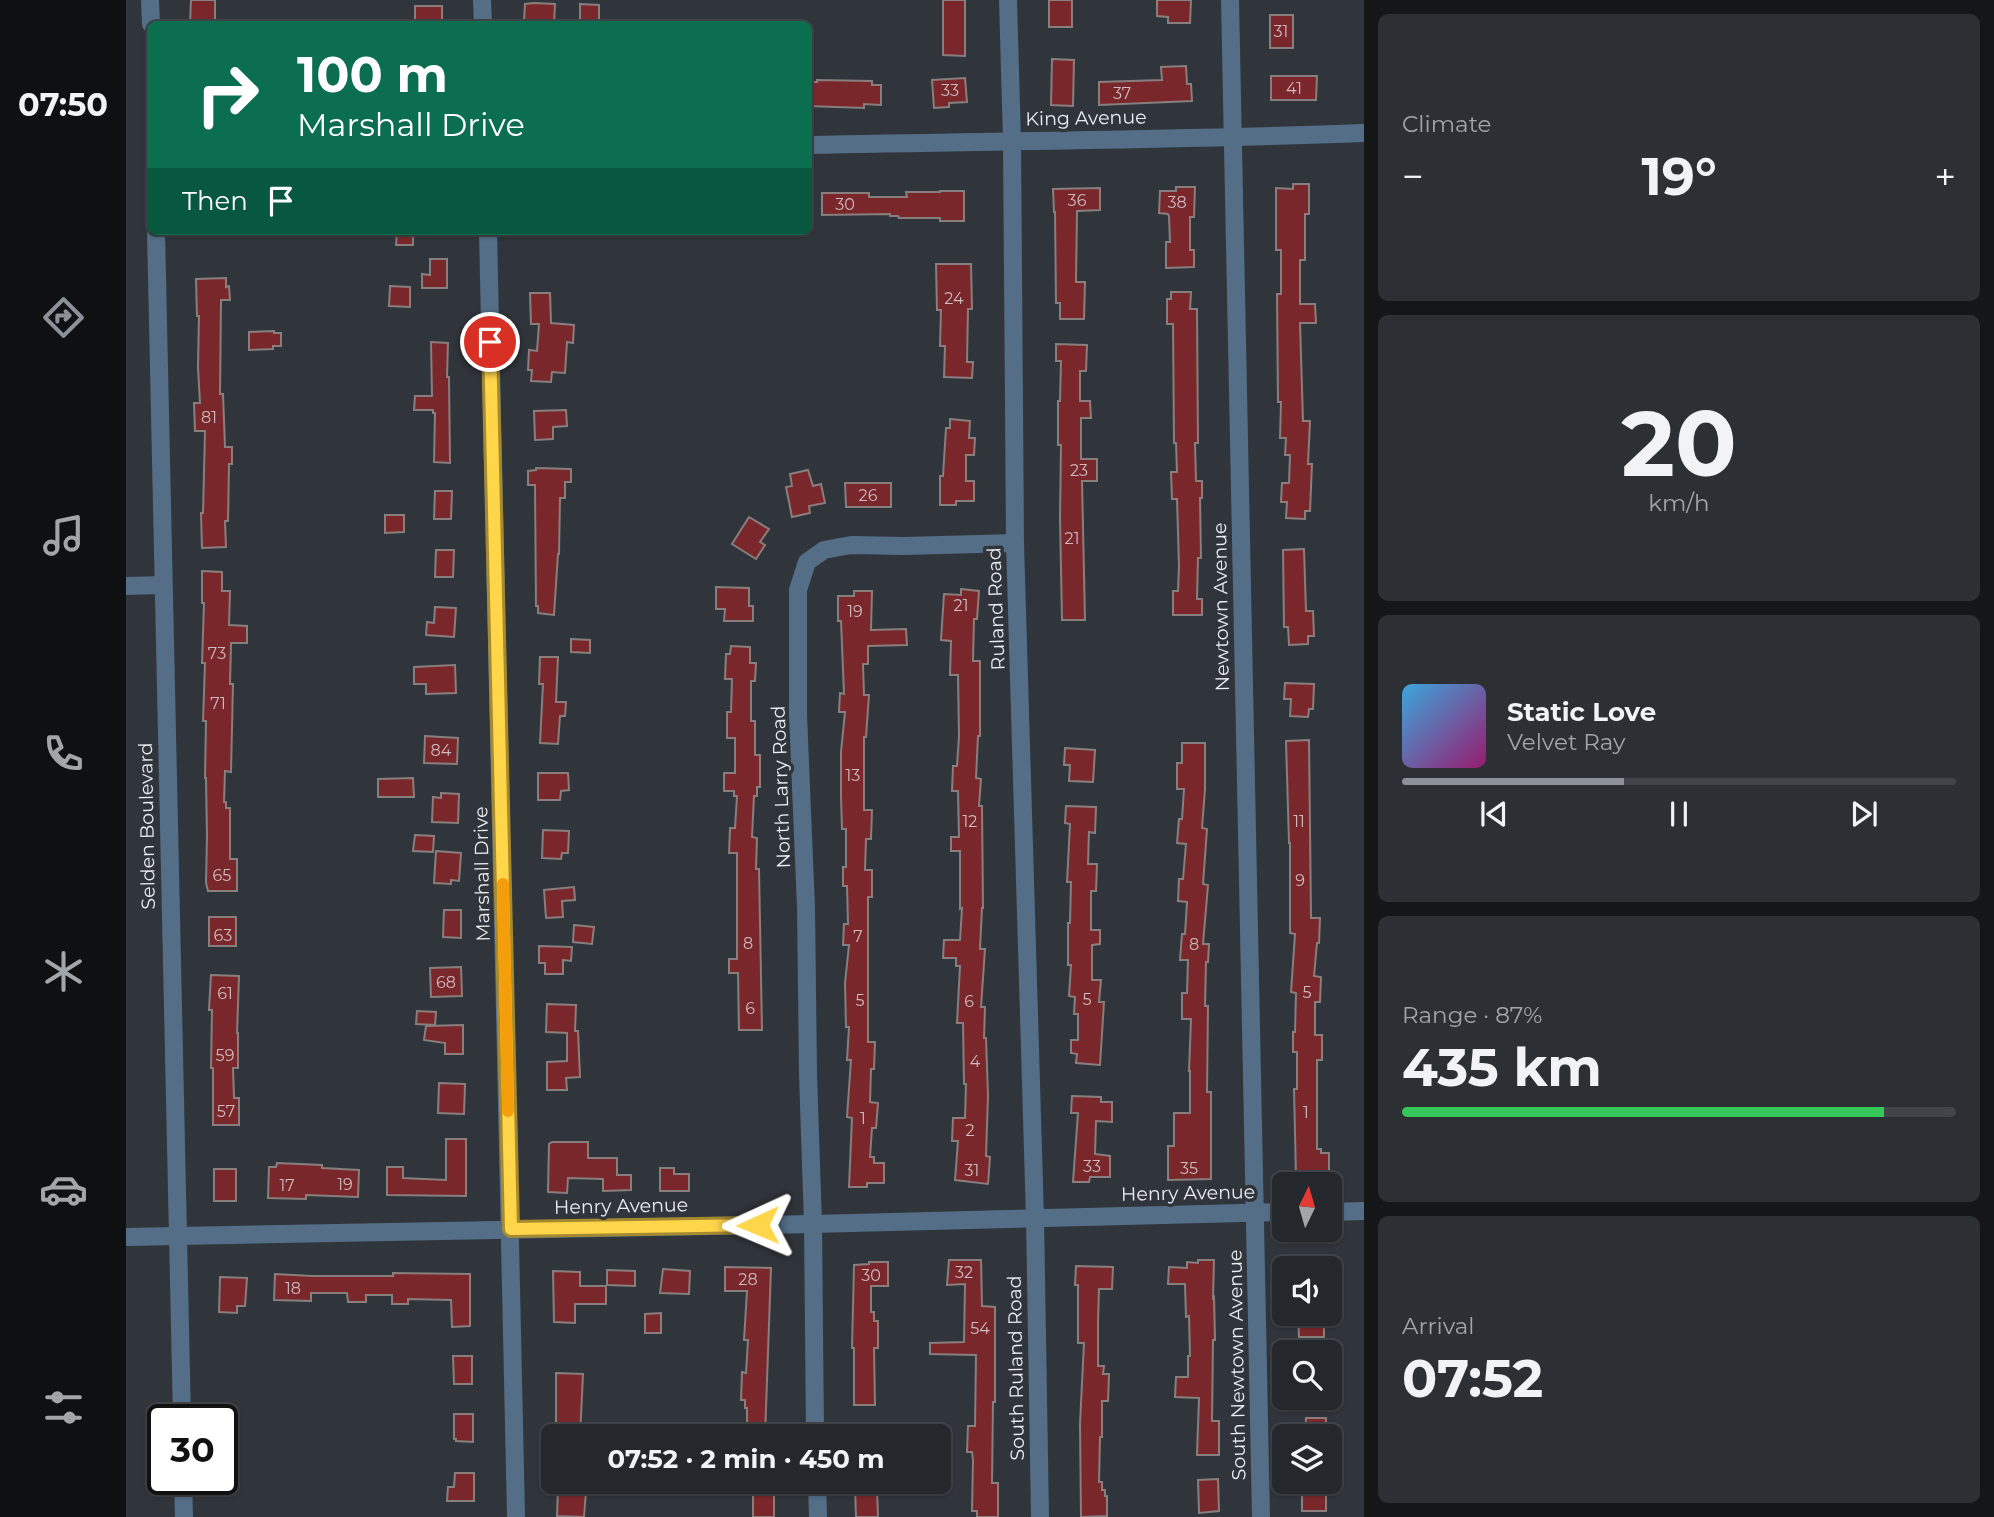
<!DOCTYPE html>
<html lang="en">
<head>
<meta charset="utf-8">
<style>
	body { margin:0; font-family:Montserrat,sans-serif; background:#2c3034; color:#f1f3f6; height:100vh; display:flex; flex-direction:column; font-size:26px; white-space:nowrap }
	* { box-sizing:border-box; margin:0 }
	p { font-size:23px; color:#a3a6a9 }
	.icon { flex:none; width:38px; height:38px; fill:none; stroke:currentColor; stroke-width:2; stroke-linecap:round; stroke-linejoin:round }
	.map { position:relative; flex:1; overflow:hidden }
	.sheet { display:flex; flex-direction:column; gap:14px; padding:14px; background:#141618; width:630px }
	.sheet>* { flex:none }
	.top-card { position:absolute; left:21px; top:21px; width:665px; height:214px; border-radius:10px; box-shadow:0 2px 5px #0004,0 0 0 2px #414448; background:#0b6e4f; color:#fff; overflow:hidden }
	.needle { width:46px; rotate:5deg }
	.controls { position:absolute; left:1146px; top:1172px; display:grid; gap:14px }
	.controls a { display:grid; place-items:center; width:70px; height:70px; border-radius:10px; background:#24282c; box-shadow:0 2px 5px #0004,0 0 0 2px #414448; font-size:35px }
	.speed { position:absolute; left:21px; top:1404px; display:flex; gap:14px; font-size:35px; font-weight:700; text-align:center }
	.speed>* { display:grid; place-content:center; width:91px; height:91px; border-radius:50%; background:#24282c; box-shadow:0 2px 5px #0004,0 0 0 2px #414448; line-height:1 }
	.speed .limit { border:4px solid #111; border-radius:10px; background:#fff; color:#111 }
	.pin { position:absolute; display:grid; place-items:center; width:60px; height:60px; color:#fff; margin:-30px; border:4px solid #fff; border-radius:50%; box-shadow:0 2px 7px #0007 }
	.me { position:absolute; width:77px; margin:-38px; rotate:269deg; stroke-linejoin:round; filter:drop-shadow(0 0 5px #0008) }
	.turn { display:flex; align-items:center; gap:24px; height:147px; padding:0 35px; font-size:32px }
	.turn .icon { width:91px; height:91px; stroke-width:2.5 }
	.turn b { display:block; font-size:49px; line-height:60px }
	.then { display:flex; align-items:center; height:66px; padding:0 35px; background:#0003; gap:14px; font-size:26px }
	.big { font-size:52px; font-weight:700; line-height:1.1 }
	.sheet .widget { flex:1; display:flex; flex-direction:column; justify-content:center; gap:10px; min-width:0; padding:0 24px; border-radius:10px; background:#2c3034 }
	.sheet .dial { align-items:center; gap:0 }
	.dial b { font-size:91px; line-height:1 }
	.song { display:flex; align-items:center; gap:21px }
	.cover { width:84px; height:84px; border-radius:10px; background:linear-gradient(135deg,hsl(200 70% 55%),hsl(320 70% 35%)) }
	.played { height:7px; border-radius:4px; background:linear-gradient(90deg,#8c9099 40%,#414448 40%) }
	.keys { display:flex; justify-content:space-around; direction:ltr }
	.heat { display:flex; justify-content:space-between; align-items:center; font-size:38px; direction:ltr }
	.charge { height:10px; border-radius:5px; background:linear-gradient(90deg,#34c759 87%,#414448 0) }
	.trip { position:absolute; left:415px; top:1424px; width:410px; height:70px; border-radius:10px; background:#24282c; box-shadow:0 2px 5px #0004,0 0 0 2px #414448; font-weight:700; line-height:70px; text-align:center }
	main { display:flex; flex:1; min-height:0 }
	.tab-bar { display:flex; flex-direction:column; width:126px; justify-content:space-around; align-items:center; background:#0e1012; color:#a3a6a9 }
	.tab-bar .icon { width:49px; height:49px }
	.tab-bar .selected { color:#8c9099 }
	.tab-bar b { font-size:32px; color:#f1f3f6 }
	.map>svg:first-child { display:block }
	.building { fill:#7a272c; stroke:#887e7d; stroke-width:2 }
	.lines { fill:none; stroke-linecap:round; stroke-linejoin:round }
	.minor { stroke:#546e88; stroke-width:18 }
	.route-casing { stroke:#a68a30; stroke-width:18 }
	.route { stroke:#ffd54a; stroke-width:12 }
	.slow { stroke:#f59e0b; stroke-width:12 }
	.labels { text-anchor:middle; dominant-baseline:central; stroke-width:7; stroke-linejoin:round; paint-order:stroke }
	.number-label { font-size:16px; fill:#cdbbbf }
	.street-label { font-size:19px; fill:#e9ecf0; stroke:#30353b }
</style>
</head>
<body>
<main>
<nav class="tab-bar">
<b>07:50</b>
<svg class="icon selected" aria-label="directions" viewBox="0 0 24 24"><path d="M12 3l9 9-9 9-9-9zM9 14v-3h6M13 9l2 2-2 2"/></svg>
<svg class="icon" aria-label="music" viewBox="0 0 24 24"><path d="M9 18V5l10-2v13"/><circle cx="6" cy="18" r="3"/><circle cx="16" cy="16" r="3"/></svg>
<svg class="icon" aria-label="phone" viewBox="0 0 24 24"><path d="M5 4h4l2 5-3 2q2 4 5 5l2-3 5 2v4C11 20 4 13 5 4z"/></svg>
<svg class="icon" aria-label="climate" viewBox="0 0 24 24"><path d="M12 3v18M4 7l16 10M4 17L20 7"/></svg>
<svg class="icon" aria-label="car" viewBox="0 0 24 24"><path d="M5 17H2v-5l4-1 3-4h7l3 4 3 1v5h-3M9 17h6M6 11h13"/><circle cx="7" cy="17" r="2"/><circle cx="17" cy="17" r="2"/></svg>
<svg class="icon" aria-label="filters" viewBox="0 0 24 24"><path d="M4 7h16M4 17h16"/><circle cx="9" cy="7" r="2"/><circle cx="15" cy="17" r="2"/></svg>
</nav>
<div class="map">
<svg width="1238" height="1517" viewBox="0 0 1238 1517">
	<rect width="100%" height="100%" fill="#30353b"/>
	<g class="building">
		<path d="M65,0H89V24H64Z"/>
		<path d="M817,0H839V56L817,55Z"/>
		<rect x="923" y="0" width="23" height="27"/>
		<path d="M1031,0H1065L1064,23H1042V17L1031,16Z"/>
		<path d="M408,3L429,4L428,24H400V21H398L399,4Z"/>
		<path d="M454,4L473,5V23H454Z"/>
		<rect x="289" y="6" width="27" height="18"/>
		<rect x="1144" y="15" width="23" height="33"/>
		<path d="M926,59L948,60L947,106L925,105Z"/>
		<path d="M1060,66L1061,84H1065L1066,101L973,105V82L1036,80L1035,67Z"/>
		<path d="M1145,76H1191L1190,100H1145Z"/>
		<path d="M839,78L841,102L823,103V107L808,108L806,80Z"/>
		<path d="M691,80L746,81V85H755V105L738,104V108L682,106V82H691Z"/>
		<path d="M1167,184H1183V214H1179V260H1174V304H1189L1190,323H1174L1177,421H1184L1182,464H1186L1184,511H1179V519L1160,518L1161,502H1155L1156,483H1163L1164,455H1159L1160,438H1154L1155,402H1152L1151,294H1155V250H1150V188L1167,189Z"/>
		<path d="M1050,187H1069L1068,217H1064V250H1068V267L1040,268V242H1044L1043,216L1042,214L1033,213L1034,191H1050Z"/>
		<path d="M974,188V210L951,211L950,282H959L958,319H934V303H930L929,212H928L927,189Z"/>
		<path d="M814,191H838V221H814V218H773L772,216H764V214L696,215V193H743V197H781L780,192H814Z"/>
		<path d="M271,231H287V245H270Z"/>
		<path d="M304,259H321V288H296V274L304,275Z"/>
		<path d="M810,264H845L846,309H842L841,362H847L846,378L818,377L819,346H814L815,310H811Z"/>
		<path d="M100,278V287L103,286L104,300H95L94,394H97L99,447H106V464H103L102,521H99L100,547L76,548L75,513H77L79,431H69L68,403H74L72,367L73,316H71L70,279Z"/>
		<path d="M264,286L284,287V307L263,306Z"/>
		<path d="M1045,292H1065L1064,309H1071L1072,443H1069L1070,481H1076V498H1074L1075,558H1072L1071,599H1076V615H1047V591H1052L1053,566L1051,499H1046L1045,472H1051L1050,443H1048L1047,324H1041V299H1045Z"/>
		<path d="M404,293H424L425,323L448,325L447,343L441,342L439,373L426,372L425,382L405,381L406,370H402L403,350L411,351L413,324H405Z"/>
		<path d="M148,331V333H155V346H147V349L123,350V332Z"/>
		<path d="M305,342L322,343L321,377H323L324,463L308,462L309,413H307V410H288L289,396H306Z"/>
		<path d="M930,344L961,345L960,371H954V401H964L965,418H955V459H971V481H956L959,620H936L934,518L935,445H932V401H934L935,361H930Z"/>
		<path d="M440,410L441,426L427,427V439L409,440L408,411Z"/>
		<path d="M824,419L844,421L843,438H849L848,455H840V481H848V501H830V505H814V476H817L820,428H824Z"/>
		<path d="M410,468L445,469V482H439V498H434L433,554H432L428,615L412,613V606H410L409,485H402V471L410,470Z"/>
		<path d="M682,470L687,486L695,484L699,503L683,506L684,513L666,517L660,487L666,486L664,474Z"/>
		<path d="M719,483H765V507H720Z"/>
		<path d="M309,491H326L325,519H308Z"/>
		<path d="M259,515H278V532L259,533Z"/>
		<path d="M623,517L643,529L634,542L639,545L630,559L606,544Z"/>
		<path d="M1178,549L1180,611H1187L1188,636H1182V644L1163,645L1162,627H1158L1157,550Z"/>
		<path d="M310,550H328L327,577H309Z"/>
		<path d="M76,571L96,572V591H104L103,625L121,626V643H105L104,684H107L105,772L99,771L98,802H100V808H104V859H111V891H82L80,883L81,837L80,778H79L80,721H77L79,663H76L78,603H76Z"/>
		<path d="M590,587L623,588V606H627V621H598L599,609H590Z"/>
		<path d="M835,589L853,591L851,619H848L847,661H854V736H852L850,778L855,779L853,806H856L857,908H856L854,949H859L855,1007H859L858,1038H860L862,1096L860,1156L864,1157L862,1184L829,1180L832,1141H826L827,1118H839L840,1084H838L837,1023H831L834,966H830V958H817L818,940H834L836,908L834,909V851H825V837H833L832,791H826L827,766H831L833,736L832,675H824L825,641L815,640L818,594L835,595Z"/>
		<path d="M728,591H746L745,630L780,629L781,645L742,646V664H737L738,695H743L740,737H738V810H746L745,839H740L739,870H746V897H742V1042H749L748,1069H745L744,1102L752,1103L750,1128H746L744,1157H748V1163H758V1183H741V1187H723L726,1118L721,1117L725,1060H721L723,1027H720L719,983L723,945H717L718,924H722L721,886H717V867H720V829H716L715,797V752L719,712H713L714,693L718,694L715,621H712V596H728Z"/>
		<path d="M309,607L330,608L328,637L300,635L301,622L308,623Z"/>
		<path d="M445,639L464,640V653L445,652Z"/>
		<path d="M605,646L624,647V663H630L629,681H625V721H629V755H634V787H631V796H628L626,837L631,838L630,869H633L636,1030H613L612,973H603V959H611V853H603L604,828H609L611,796H608V791H598V773H609V738H601V712H605L606,679H599L600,654H604Z"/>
		<path d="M414,657H432L430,702H440L439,716H434L432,744L414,743L417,684H413Z"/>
		<path d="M329,665L330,693L300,694V684H288V667Z"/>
		<path d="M1159,683L1188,684L1187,709H1183L1182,717L1164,716L1165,699H1158Z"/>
		<path d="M299,736L332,738L331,764L298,763Z"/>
		<path d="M1183,740L1185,918H1194L1193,943H1191L1188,976L1195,977L1194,1002H1189V1035H1196V1060H1191V1149H1195V1153H1203V1173H1186V1177L1170,1178L1168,1089H1171V1052H1167V1032H1169L1170,993L1165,992L1169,934L1164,933V843H1163L1160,741Z"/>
		<path d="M1056,743H1079V789L1076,828L1081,829L1077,884L1082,885L1077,944H1083L1082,962H1080L1079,1006H1082L1081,1092H1085V1179L1042,1180V1146H1048V1113H1064V1071H1063L1065,1019H1056V993H1061L1062,960H1054L1056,934H1059L1061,902L1052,901L1053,879H1057L1060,844L1051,843L1053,819H1056L1058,789H1051V763H1056Z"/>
		<path d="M939,748L969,750L967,782L943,781L944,765H938Z"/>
		<path d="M412,773H442L443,790L435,791L434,800H412Z"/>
		<path d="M287,778L288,797H252V779Z"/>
		<path d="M315,793L333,794L332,823L306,822L307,797L315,798Z"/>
		<path d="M940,806L970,807L969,833L963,832L962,864H971L970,891H965V930H974V944L966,945V980H975L973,1002H978L974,1065L950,1063L951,1054L945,1053V1040H952V1014H948L949,997L943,996L945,965H942V923H944L945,882H941L944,824L939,823Z"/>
		<path d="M417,830L443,831L442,853H436L435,859L416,858Z"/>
		<path d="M289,835L308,836L307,852L287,851Z"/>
		<path d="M310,851L335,853L333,881L325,880V884L308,883Z"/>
		<path d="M448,887L449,900L436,901L437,917L420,918L418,890Z"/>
		<path d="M318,910H335V938L317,937Z"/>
		<rect x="83" y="917" width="27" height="29"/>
		<path d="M448,925L468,927L466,944L447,942Z"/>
		<path d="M413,946L446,947L445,961L437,960V974H419V963H413Z"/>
		<path d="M335,967L336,996L305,997L304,968Z"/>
		<path d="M85,975L113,976L111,1033H112V1068H107L108,1098H113V1125H87V1068H85L86,1010H83Z"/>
		<path d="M421,1004L450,1005L449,1031H452L454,1077L440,1078L441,1090H421V1062L441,1061V1033L420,1032Z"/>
		<path d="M291,1011L310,1012L309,1025L290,1024Z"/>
		<path d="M337,1025V1054H319V1043L298,1040L300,1026Z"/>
		<path d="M313,1083L339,1084L338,1114L312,1113Z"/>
		<path d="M946,1096L975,1097V1102H986V1122L970,1121L969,1154L984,1156V1177H964L963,1182H947L952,1113H945Z"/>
		<path d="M320,1139H340V1196L261,1195V1167H277V1178L320,1180Z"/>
		<path d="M426,1142H462V1158H491V1175H505V1190L477,1191V1179L442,1178L441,1193L422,1192L423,1144Z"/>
		<path d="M151,1163L196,1165V1168L233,1170L232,1197L180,1195V1199L142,1198L143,1167H150Z"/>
		<path d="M534,1168H548V1174H563V1191H534Z"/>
		<rect x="88" y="1169" width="22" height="32"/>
		<path d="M823,1260H855L856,1306L869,1307V1402H867L866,1483H872V1517H851V1511H846L847,1460L846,1452H841L842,1426H849L850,1355L804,1354V1343L838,1342L839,1284L821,1285Z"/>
		<path d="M1072,1260H1088L1087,1298L1088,1297L1089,1340H1087L1086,1421H1093V1455H1071L1073,1398L1049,1397L1050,1377H1062V1356H1064L1063,1316L1060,1317L1059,1284H1042L1043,1267L1061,1268V1262L1072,1263Z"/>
		<path d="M743,1262H762V1286H745V1312H748V1321H752V1348H748L749,1405H728V1348H726L728,1265L743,1264Z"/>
		<path d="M950,1266L987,1267L986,1289H973L972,1321V1366H978L977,1374H983L982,1401H976V1437H974L973,1482H976V1490H979V1496H981V1516L955,1517L954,1424L958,1343H952V1285H949Z"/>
		<path d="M599,1267L645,1268L639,1437H621V1408H619V1400H615L616,1372L620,1373L622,1340H618L621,1291H599Z"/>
		<path d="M537,1269L564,1271L563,1294L534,1293Z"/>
		<path d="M481,1270L509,1271V1286L481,1285Z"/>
		<path d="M427,1271L454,1272V1286H480V1304H449V1323L428,1322Z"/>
		<path d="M267,1273L344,1274V1326L326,1327L325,1300L282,1299V1304H266V1295H240V1302H222L221,1293H185V1301L148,1300L149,1274L186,1276H267Z"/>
		<path d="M94,1277L121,1278L119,1306H111V1313L93,1312Z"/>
		<path d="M535,1313V1333H519V1314Z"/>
		<path d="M1172,1314H1198V1337H1173Z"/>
		<path d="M327,1356H346V1384H328Z"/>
		<path d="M430,1373L457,1374L454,1437H430Z"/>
		<path d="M328,1414H347V1442L330,1441V1439H328Z"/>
		<path d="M1180,1418H1200V1437H1179Z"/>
		<path d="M329,1473H348V1501H321L322,1487H328Z"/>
		<path d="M1092,1479L1093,1511L1073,1513L1072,1480Z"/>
		<path d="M1176,1482H1197V1486H1200V1511H1176Z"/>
		<path d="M627,1488L648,1489V1517H627Z"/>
		<path d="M729,1488H751L752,1517H730Z"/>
		<path d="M432,1489L460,1491L458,1517L431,1516Z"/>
	</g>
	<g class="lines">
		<g class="minor">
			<path d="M24,0L25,24"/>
			<path d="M356,0L357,24"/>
			<path d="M882,0L886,140L889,543L909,1218L914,1517"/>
			<path d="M1104,0L1135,1517"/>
			<path d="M682,145C868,141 1053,140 1238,133"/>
			<path d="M30,231L56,1419"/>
			<path d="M362,231L390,1517"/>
			<path d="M0,586L37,585"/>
			<path d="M1204,1212L1238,1211"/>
			<path d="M0,1237L687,1224L1158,1212"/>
			<path d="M689,1437L687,1224L682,1074L680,907L672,715V590L681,562L698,550L725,545L778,546L889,543"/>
			<path d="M57,1479L58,1517"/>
			<path d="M691,1482L692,1517"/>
		</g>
	</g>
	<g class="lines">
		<g class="route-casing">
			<path id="route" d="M364,342L385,1229L632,1225"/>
		</g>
		<use href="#route" class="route"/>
		<path class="slow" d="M377,884L382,1111"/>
	</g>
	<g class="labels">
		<g class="number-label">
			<text x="1155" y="31">31</text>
			<text x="1168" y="88">41</text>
			<text x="824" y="90">33</text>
			<text x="996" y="93">37</text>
			<text x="951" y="200">36</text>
			<text x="1051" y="202">38</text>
			<text x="719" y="204">30</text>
			<text x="828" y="298">24</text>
			<text x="83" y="417">81</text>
			<text x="953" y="470">23</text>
			<text x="742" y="495">26</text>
			<text x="946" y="538">21</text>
			<text x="835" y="605">21</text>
			<text x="729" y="611">19</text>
			<text x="91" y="653">73</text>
			<text x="92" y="703">71</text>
			<text x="315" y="750">84</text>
			<text x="727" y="775">13</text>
			<text x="844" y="821">12</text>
			<text x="1173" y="821">11</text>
			<text x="96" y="875">65</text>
			<text x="1174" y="880">9</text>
			<text x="97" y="935">63</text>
			<text x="732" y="936">7</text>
			<text x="622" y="943">8</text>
			<text x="1068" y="944">8</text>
			<text x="320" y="982">68</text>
			<text x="1181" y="992">5</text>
			<text x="99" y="993">61</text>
			<text x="961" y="999">5</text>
			<text x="734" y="1000">5</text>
			<text x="843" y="1001">6</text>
			<text x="624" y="1008">6</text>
			<text x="99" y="1055">59</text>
			<text x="849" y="1061">4</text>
			<text x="100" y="1111">57</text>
			<text x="1180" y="1112">1</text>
			<text x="737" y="1118">1</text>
			<text x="844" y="1130">2</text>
			<text x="966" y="1166">33</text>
			<text x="1063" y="1168">35</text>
			<text x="846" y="1170">31</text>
			<text x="219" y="1184">19</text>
			<text x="161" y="1185">17</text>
			<text x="838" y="1272">32</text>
			<text x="745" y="1275">30</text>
			<text x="622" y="1279">28</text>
			<text x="167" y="1288">18</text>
			<text x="854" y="1328">54</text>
		</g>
		<g class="street-label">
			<text transform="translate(960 118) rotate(-1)">King Avenue</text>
			<text transform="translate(1095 607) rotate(-91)">Newtown Avenue</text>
			<text transform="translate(870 609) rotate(-92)">Ruland Road</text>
			<text transform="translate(655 787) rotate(-92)">North Larry Road</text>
			<text transform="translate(21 826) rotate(-91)">Selden Boulevard</text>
			<text transform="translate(356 874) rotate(-91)">Marshall Drive</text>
			<text transform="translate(1062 1193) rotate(-1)">Henry Avenue</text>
			<text transform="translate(495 1206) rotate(-1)">Henry Avenue</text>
			<text transform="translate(1111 1365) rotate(-91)">South Newtown Avenue</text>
			<text transform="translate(890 1368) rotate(-91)">South Ruland Road</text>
		</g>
	</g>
</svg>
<div class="controls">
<a><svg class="needle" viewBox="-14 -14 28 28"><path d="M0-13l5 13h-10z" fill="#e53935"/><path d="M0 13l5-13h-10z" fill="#a3a6a9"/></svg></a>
<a><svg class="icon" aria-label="sound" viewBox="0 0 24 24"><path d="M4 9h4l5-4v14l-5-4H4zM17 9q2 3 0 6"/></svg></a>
<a><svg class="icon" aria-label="search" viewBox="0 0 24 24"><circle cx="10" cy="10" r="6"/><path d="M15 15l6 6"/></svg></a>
<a><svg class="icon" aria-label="layers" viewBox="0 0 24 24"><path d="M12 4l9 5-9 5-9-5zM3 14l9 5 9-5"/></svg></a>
</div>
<div class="speed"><div class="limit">30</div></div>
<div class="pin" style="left:364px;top:342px;background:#d93025"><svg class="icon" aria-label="arrive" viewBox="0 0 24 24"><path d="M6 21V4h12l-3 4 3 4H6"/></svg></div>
<svg class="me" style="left:632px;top:1225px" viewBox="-20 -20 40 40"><path d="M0-17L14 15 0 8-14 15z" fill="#ffd54a" stroke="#fff" stroke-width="4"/></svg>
<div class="trip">07:52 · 2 min · 450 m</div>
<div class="top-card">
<div class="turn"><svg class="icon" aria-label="right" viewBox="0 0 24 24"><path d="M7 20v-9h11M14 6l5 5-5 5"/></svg><div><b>100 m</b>Marshall Drive</div></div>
<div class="then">Then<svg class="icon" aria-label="arrive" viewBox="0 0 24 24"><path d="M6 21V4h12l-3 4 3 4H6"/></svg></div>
</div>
</div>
<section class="sheet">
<div class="widget"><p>Climate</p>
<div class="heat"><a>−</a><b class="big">19°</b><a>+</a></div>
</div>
<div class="widget dial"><b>20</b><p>km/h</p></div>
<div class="widget">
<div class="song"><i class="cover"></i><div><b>Static Love</b><p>Velvet Ray</p></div></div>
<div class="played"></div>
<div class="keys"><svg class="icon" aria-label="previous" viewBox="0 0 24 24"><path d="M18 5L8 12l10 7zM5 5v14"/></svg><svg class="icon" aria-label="pause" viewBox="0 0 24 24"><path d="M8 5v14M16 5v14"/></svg><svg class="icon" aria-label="next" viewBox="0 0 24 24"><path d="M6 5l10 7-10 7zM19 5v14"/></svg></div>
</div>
<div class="widget"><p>Range · 87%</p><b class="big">435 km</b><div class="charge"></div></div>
<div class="widget"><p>Arrival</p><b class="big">07:52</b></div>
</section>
</main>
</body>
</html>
